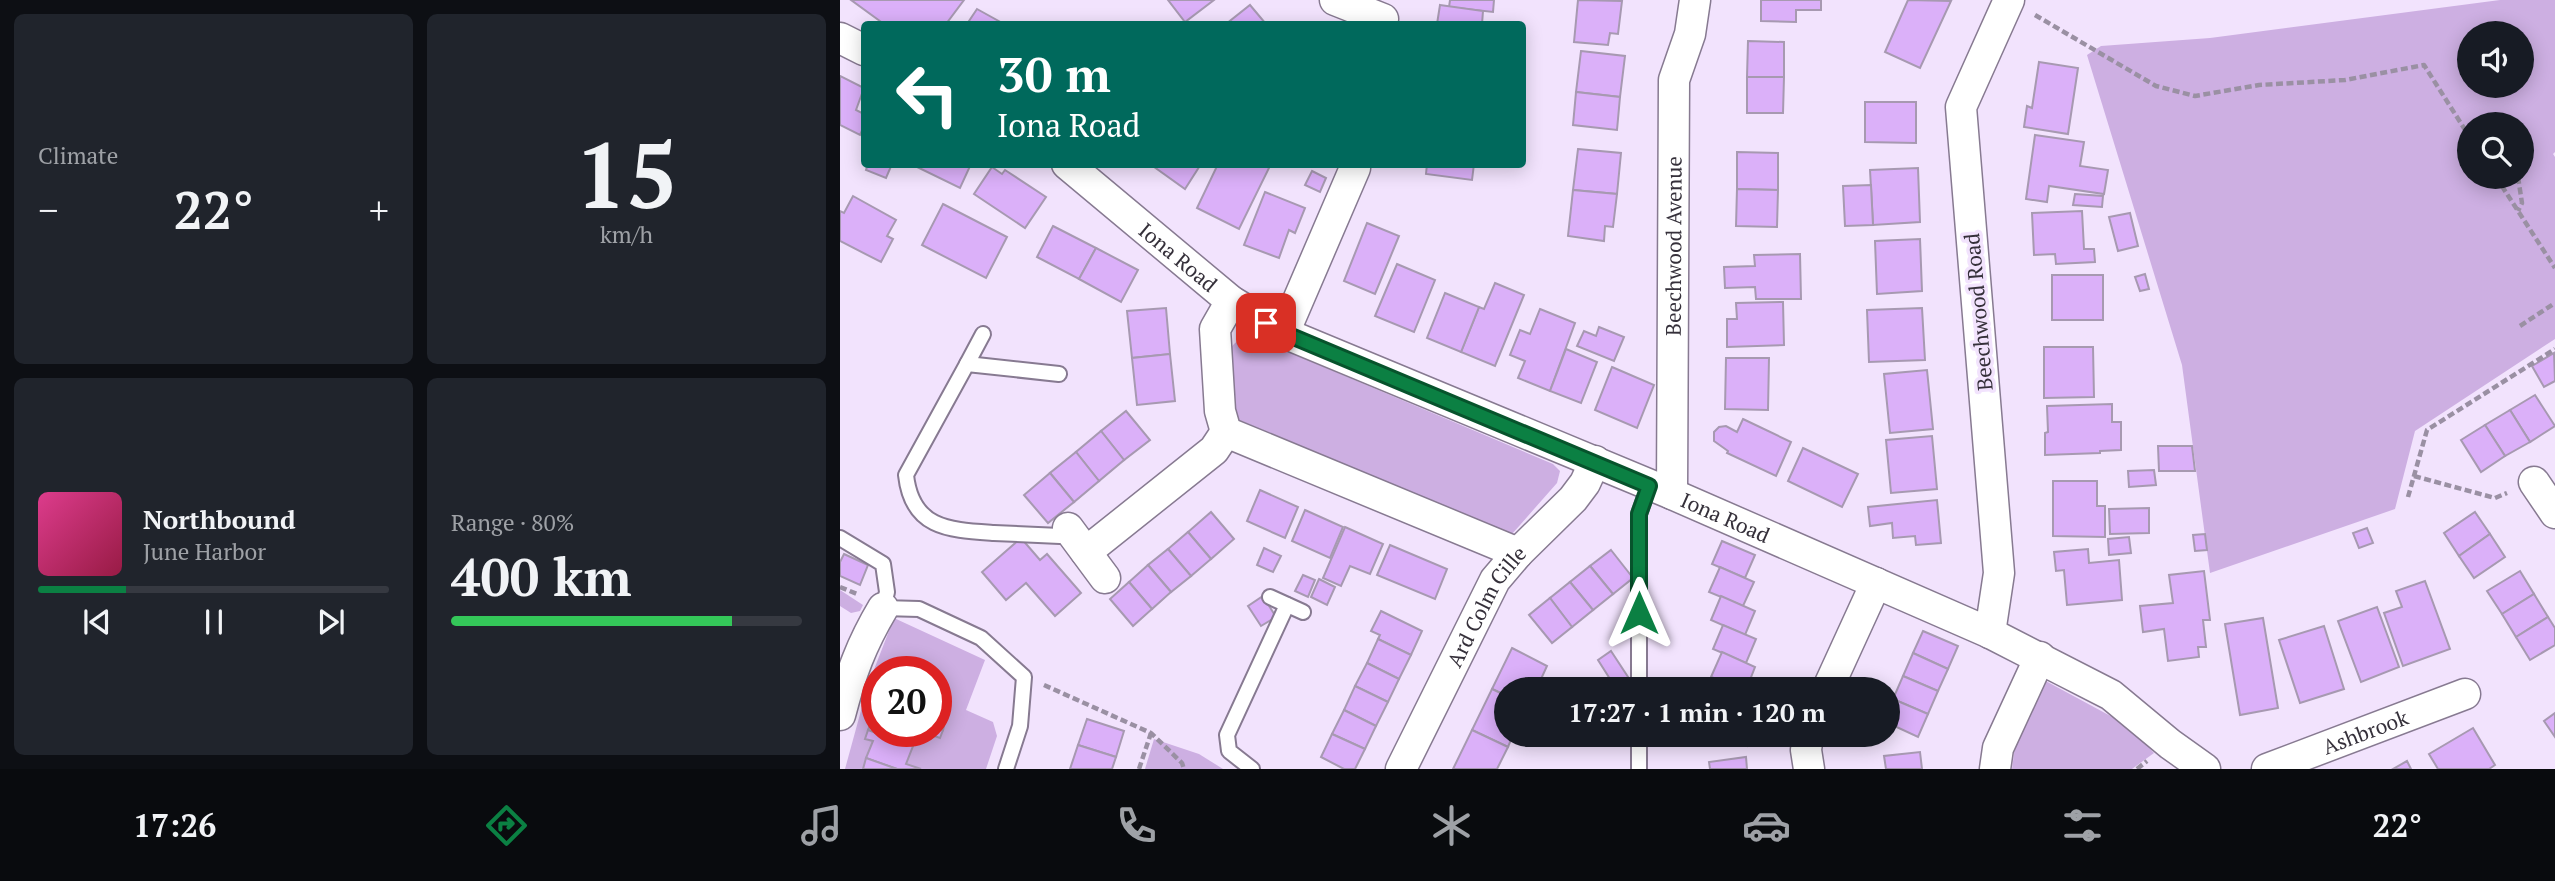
<!DOCTYPE html>
<html lang="en">
<head>
<meta charset="utf-8">
<style>
	body { margin:0; font-family:"PT Serif",serif; background:#20242c; color:#f1f3f6; height:100vh; display:flex; flex-direction:column; font-size:26px; white-space:nowrap }
	* { box-sizing:border-box; margin:0 }
	p { font-size:23px; color:#9ea1a6 }
	.icon { flex:none; width:38px; height:38px; fill:none; stroke:currentColor; stroke-width:2; stroke-linecap:round; stroke-linejoin:round }
	.map { position:relative; flex:1; overflow:hidden }
	.sheet { display:flex; flex-direction:column; gap:14px; padding:14px; background:#0d0f14; width:840px }
	.sheet>* { flex:none }
	.guide { position:absolute; left:21px; top:21px; width:665px; height:147px; border-radius:7px; box-shadow:0 4px 18px #0003; background:#00695c; color:#fff; overflow:hidden }
	.buttons { position:absolute; left:1617px; top:21px; display:grid; gap:14px }
	.buttons a { display:grid; place-items:center; width:77px; height:77px; border-radius:50%; background:#171b24; box-shadow:0 4px 18px #0003; font-size:35px }
	.speed { position:absolute; left:21px; top:656px; display:flex; gap:14px; font-size:35px; font-weight:700; text-align:center }
	.speed>* { display:grid; place-content:center; width:91px; height:91px; border-radius:50%; background:#171b24; box-shadow:0 4px 18px #0003; line-height:1 }
	.speed .limit { border:10px solid #d22; background:#fff; color:#111 }
	.pin { position:absolute; display:grid; place-items:center; width:60px; height:60px; color:#fff; margin:-30px; border-radius:14px; box-shadow:0 4px 10px #0006 }
	.me { position:absolute; width:77px; margin:-38px; rotate:0deg; stroke-linejoin:round; filter:drop-shadow(0 0 5px #0008) }
	.turn { display:flex; align-items:center; gap:24px; height:147px; padding:0 21px; font-size:32px }
	.turn .icon { width:91px; height:91px; stroke-width:2.5 }
	.turn b { display:block; font-size:49px; line-height:60px }
	.big { font-size:52px; font-weight:700; line-height:1.1 }
	.sheet .card { flex:1; display:flex; flex-direction:column; justify-content:center; gap:10px; min-width:0; padding:0 24px; border-radius:10px; background:#20242c }
	.sheet .dial { align-items:center; gap:0 }
	.dial b { font-size:91px; line-height:1 }
	.song { display:flex; align-items:center; gap:21px }
	.cover { width:84px; height:84px; border-radius:10px; background:linear-gradient(135deg,hsl(330 70% 55%),hsl(340 70% 35%)) }
	.played { height:7px; border-radius:4px; background:linear-gradient(90deg,#0b8043 25%,#363941 25%) }
	.keys { display:flex; justify-content:space-around; direction:ltr }
	.heat { display:flex; justify-content:space-between; align-items:center; font-size:38px; direction:ltr }
	.charge { height:10px; border-radius:5px; background:linear-gradient(90deg,#34c759 80%,#363941 0) }
	.sheet .tiles { flex:1; display:grid; gap:14px; grid-template-columns:repeat(2,1fr) }
	.trip { position:absolute; left:654px; top:677px; width:406px; height:70px; border-radius:35px; background:#171b24; box-shadow:0 4px 18px #0003; font-weight:700; line-height:70px; text-align:center }
	.tab-bar { display:flex; height:112px; justify-content:space-around; align-items:center; background:#090b0e; color:#9ea1a6 }
	.tab-bar .icon { width:49px; height:49px }
	.tab-bar .selected { color:#0b8043 }
	.tab-bar b { font-size:32px; color:#f1f3f6 }
	main { display:flex; flex:1; min-height:0 }
	.map>svg:first-child { display:block }
	.green { fill:#cdafe2; fill-rule:evenodd }
	.building { fill:#dbb0f9; stroke:#a799b1; stroke-width:2 }
	.lines { fill:none; stroke-linecap:round; stroke-linejoin:round }
	.lane-casing { stroke:#877a91; stroke-width:18 }
	.street-casing { stroke:#877a91; stroke-width:33 }
	.path { stroke:#9a90a3; stroke-width:4.5; stroke-dasharray:7 3.5; stroke-linecap:butt }
	.lane { stroke:#fff; stroke-width:14 }
	.street { stroke:#fff; stroke-width:30 }
	.route-casing { stroke:#07532c; stroke-width:18 }
	.route { stroke:#0b8043; stroke-width:12 }
	.labels { text-anchor:middle; dominant-baseline:central; stroke-width:7; stroke-linejoin:round; paint-order:stroke }
	.street-label { font-size:21px; fill:#35303a; stroke:#f2e3fd }
</style>
</head>
<body>
<main>
<section class="sheet">
<div class="tiles">
<div class="card"><p>Climate</p>
<div class="heat"><a>−</a><b class="big">22°</b><a>+</a></div>
</div>
<div class="card dial"><b>15</b><p>km/h</p></div>
<div class="card">
<div class="song"><i class="cover"></i><div><b>Northbound</b><p>June Harbor</p></div></div>
<div class="played"></div>
<div class="keys"><svg class="icon" aria-label="previous" viewBox="0 0 24 24"><path d="M18 5L8 12l10 7zM5 5v14"/></svg><svg class="icon" aria-label="pause" viewBox="0 0 24 24"><path d="M8 5v14M16 5v14"/></svg><svg class="icon" aria-label="next" viewBox="0 0 24 24"><path d="M6 5l10 7-10 7zM19 5v14"/></svg></div>
</div>
<div class="card"><p>Range · 80%</p><b class="big">400 km</b><div class="charge"></div></div>
</div>
</section>
<div class="map">
<svg width="1715" height="769" viewBox="0 0 1715 769">
	<rect width="100%" height="100%" fill="#f2e3fd"/>
	<g class="green">
		<path d="M1660,0H1715V152L1713,154L1715,157V339L1575,431L1555,509L1370,573L1342,365L1247,55L1261,46L1370,38ZM1629,33H1682V86H1629ZM1629,124H1682V177H1629Z"/>
		<path d="M404,338H415L713,464L720,471L717,483L672,534L397,419C387,405 381,357 394,344C397,341 401,340 404,338Z"/>
		<path d="M0,590L23,605L20,611L11,613L0,606Z"/>
		<path d="M54,618L145,660L126,710L153,722L157,736L146,769H5L28,685ZM37,672H96V732H37Z"/>
		<path d="M1202,679L1289,726L1314,753L1292,769H1172L1178,723Z"/>
		<path d="M314,739L359,754L383,769H305Z"/>
	</g>
	<g class="building">
		<path d="M11,0H124L106,24H44Z"/>
		<path d="M328,0H374L345,22Z"/>
		<path d="M610,0H654L653,12L609,7Z"/>
		<path d="M738,0L782,1L778,34L770,33L768,45L734,42Z"/>
		<path d="M921,0H981V10H956V22L921,21Z"/>
		<path d="M1068,0L1111,1L1080,68L1045,52Z"/>
		<path d="M410,5L426,24H386Z"/>
		<path d="M600,5L643,11L642,24H597Z"/>
		<path d="M137,9L164,24H127Z"/>
		<path d="M908,41L944,42V77H907Z"/>
		<path d="M741,51L785,56L780,97L736,92Z"/>
		<path d="M1199,62L1238,68L1228,134L1184,127L1187,106L1192,108Z"/>
		<path d="M0,76L24,88L16,110L24,114V126L20,135L0,125Z"/>
		<path d="M907,77H944L943,113H907Z"/>
		<path d="M736,92L780,97L777,130L733,125Z"/>
		<path d="M1025,102H1076V143L1025,142Z"/>
		<path d="M1195,135L1244,142L1240,166L1268,170L1264,194L1209,186L1207,202L1186,199Z"/>
		<path d="M738,149L781,153L777,194L733,190Z"/>
		<path d="M897,152L938,153V190L897,189Z"/>
		<path d="M28,164H52L46,178L26,170Z"/>
		<path d="M71,164H131L120,188Z"/>
		<path d="M310,164H361L345,189Z"/>
		<path d="M378,164H422L429,168L399,229L357,208Z"/>
		<path d="M587,164H634L632,180L586,174Z"/>
		<path d="M152,167L162,174L165,170L206,197L185,228L134,194Z"/>
		<path d="M1078,168L1080,222L1033,225L1030,170Z"/>
		<path d="M472,171L486,178L480,192L465,185Z"/>
		<path d="M1031,185L1033,225L1005,226L1003,186Z"/>
		<path d="M897,189L938,190L937,227L896,226Z"/>
		<path d="M733,190L777,194L773,227L765,226L764,241L728,236Z"/>
		<path d="M425,192L465,208L455,233L449,230L439,258L404,245Z"/>
		<path d="M1235,194L1263,196L1262,207L1233,205Z"/>
		<path d="M13,196L56,220L47,236L53,239L41,262L0,241V211L4,213Z"/>
		<path d="M103,204L167,237L146,278L82,245Z"/>
		<path d="M1242,211L1244,249H1254L1255,262L1216,264L1215,254L1194,255L1192,213Z"/>
		<path d="M1290,213L1298,246L1278,251L1269,217Z"/>
		<path d="M527,223L559,236L535,294L504,281Z"/>
		<path d="M213,226L256,248L239,279L197,257Z"/>
		<path d="M1080,239L1082,291L1037,294L1035,241Z"/>
		<path d="M256,248L298,270L281,302L239,279Z"/>
		<path d="M960,254L961,299H916L915,287L885,288L884,267L915,266L914,255Z"/>
		<path d="M557,264L595,280L574,332L535,316Z"/>
		<path d="M1305,274L1309,289L1300,291L1295,277Z"/>
		<rect x="1212" y="275" width="51" height="45"/>
		<path d="M655,283L684,295L655,366L621,352L639,307L644,309Z"/>
		<path d="M605,293L639,307L621,352L587,338Z"/>
		<path d="M943,302L944,345L887,347V319H897L896,303Z"/>
		<path d="M326,308L330,354L292,358L287,311Z"/>
		<path d="M1082,308L1085,360L1029,362L1027,310Z"/>
		<path d="M700,309L735,323L710,391L678,378L685,361L670,355L680,330L690,334Z"/>
		<path d="M759,327L784,337L774,361L737,346L744,331L756,336Z"/>
		<path d="M1204,347H1253L1254,397L1204,398Z"/>
		<path d="M726,349L757,362L741,403L710,391Z"/>
		<path d="M1714,353L1715,381L1704,387L1692,366Z"/>
		<path d="M330,354L335,401L297,405L292,358Z"/>
		<path d="M886,358H929L928,410L885,409Z"/>
		<path d="M772,367L814,385L797,428L755,410Z"/>
		<path d="M1087,370L1093,429L1050,433L1044,374Z"/>
		<path d="M1695,395L1715,426L1690,442L1670,410Z"/>
		<path d="M1272,404V422H1281V450L1260,451V453L1205,455V433L1208,432L1207,406Z"/>
		<path d="M1670,410L1690,442L1665,456L1645,425Z"/>
		<path d="M286,411L310,440L284,460L261,431Z"/>
		<path d="M903,419L951,442L936,476L887,453L888,451L874,441V432L879,427L886,426L897,432Z"/>
		<path d="M1645,425L1665,456L1641,472L1621,440Z"/>
		<path d="M261,431L284,460L259,481L236,452Z"/>
		<path d="M1092,436L1097,489L1051,493L1046,440Z"/>
		<path d="M1318,446H1352L1355,471H1319Z"/>
		<path d="M963,448L1018,474L1002,507L948,481Z"/>
		<path d="M236,452L259,481L234,502L210,473Z"/>
		<path d="M1314,470L1316,485L1289,487L1288,471Z"/>
		<path d="M210,473L234,502L208,523L184,495Z"/>
		<path d="M1213,481H1257V506H1265V537L1213,536Z"/>
		<path d="M420,490L458,507L445,538L407,521Z"/>
		<path d="M1097,500L1101,543L1076,545L1075,536L1053,538L1052,523L1030,526L1028,507Z"/>
		<path d="M1309,508V533L1270,534L1269,509Z"/>
		<path d="M465,510L503,527L490,558L452,541Z"/>
		<path d="M371,512L394,539L371,559L348,532Z"/>
		<path d="M1635,512L1650,534L1619,556L1604,533Z"/>
		<path d="M505,527L543,544L530,574L510,566L501,586L483,578Z"/>
		<path d="M1527,528L1533,543L1519,548L1513,533Z"/>
		<path d="M348,532L371,559L351,576L328,549Z"/>
		<path d="M1365,534L1367,550L1355,551L1353,535Z"/>
		<path d="M1650,534L1665,557L1634,578L1619,556Z"/>
		<path d="M1289,537L1291,553L1269,555L1268,539Z"/>
		<path d="M181,538L200,560L207,554L241,593L215,616L186,583L166,600L142,572Z"/>
		<path d="M882,541L915,555L905,578L872,564Z"/>
		<path d="M550,545L607,569L595,599L537,575Z"/>
		<path d="M424,548L441,556L433,572L417,565Z"/>
		<path d="M328,549L351,576L331,592L308,565Z"/>
		<path d="M1248,549L1249,563L1279,560L1282,600L1227,605L1224,570L1216,571L1214,552Z"/>
		<path d="M771,550L793,578L773,594L750,566Z"/>
		<path d="M4,554L28,565L20,585L0,576V562Z"/>
		<path d="M308,565L331,592L312,609L289,582Z"/>
		<path d="M750,566L773,594L753,610L730,582Z"/>
		<path d="M880,567L914,582L903,606L869,592Z"/>
		<path d="M1364,571L1370,620H1363L1366,647H1358L1359,657L1328,661L1324,629L1303,632L1300,606L1333,603L1329,575Z"/>
		<path d="M1680,571L1694,594L1662,614L1647,591Z"/>
		<path d="M463,575L475,580L468,597L455,591Z"/>
		<path d="M479,579L495,587L487,605L471,597Z"/>
		<path d="M1585,581L1610,649L1563,666L1544,613L1562,607L1556,591Z"/>
		<path d="M289,582L312,609L293,626L270,599Z"/>
		<path d="M730,582L753,610L732,627L710,598Z"/>
		<path d="M1694,594L1708,617L1676,637L1662,614Z"/>
		<path d="M423,596L436,617L421,626L408,606Z"/>
		<path d="M881,596L915,611L905,635L871,620Z"/>
		<path d="M710,598L732,627L712,643L689,615Z"/>
		<path d="M1537,607L1559,667L1521,682L1498,621Z"/>
		<path d="M541,611L582,631L571,655L538,639L540,635L531,631Z"/>
		<path d="M1708,617L1715,628V645L1690,660L1676,637Z"/>
		<path d="M1423,618L1438,708L1400,715L1385,624Z"/>
		<path d="M883,625L916,639L906,663L873,649Z"/>
		<path d="M1484,626L1504,689L1460,703L1439,640Z"/>
		<path d="M1083,631L1118,646L1108,669L1073,653Z"/>
		<path d="M538,639L571,655L559,679L527,663Z"/>
		<path d="M672,648L707,666L696,690H667V696L652,689Z"/>
		<path d="M771,651L792,683L791,690H777L758,660Z"/>
		<path d="M882,652L915,667L906,690L871,677Z"/>
		<path d="M1073,653L1108,669L1098,691L1063,676Z"/>
		<path d="M527,663L559,679L548,702L515,686Z"/>
		<path d="M1063,676L1098,691L1088,714L1053,699Z"/>
		<path d="M881,681L901,690H877Z"/>
		<path d="M515,686L548,702L536,726L504,710Z"/>
		<path d="M652,689L667,696V735H673L668,747L632,730Z"/>
		<path d="M1053,699L1088,714L1078,737L1048,723V710Z"/>
		<path d="M504,710L536,726L525,749L492,734Z"/>
		<path d="M1715,713V737L1704,721Z"/>
		<path d="M96,719L105,722L103,730L96,727Z"/>
		<path d="M247,719L284,731L276,757L238,745Z"/>
		<path d="M31,723L37,725V732H78L73,746L28,730Z"/>
		<path d="M96,727L103,730L100,738L83,732H96Z"/>
		<path d="M1633,728L1655,765L1649,769H1598L1589,754Z"/>
		<path d="M28,730L73,746L66,764L81,769H57L26,758L33,741L25,739Z"/>
		<path d="M632,730L668,747L657,769H613Z"/>
		<path d="M492,734L525,749L515,769H504L481,757Z"/>
		<path d="M882,735H911L907,746Z"/>
		<path d="M238,745L276,757L272,769H230Z"/>
		<path d="M1080,752L1082,769H1046L1044,756Z"/>
		<path d="M906,757L907,769H870L869,762Z"/>
		<path d="M26,758L57,769H23Z"/>
		<path d="M1567,761L1571,769H1553Z"/>
	</g>
	<g class="lines">
		<g class="lane-casing">
			<g id="lane">
				<path d="M127,364L143,334"/>
				<path d="M219,374L127,364L66,475C72,529 109,530 154,533C176,534 198,535 220,536L228,528"/>
				<path d="M0,538L43,564L47,592L43,608L79,609L141,638L184,677L180,726L166,769"/>
				<path d="M430,597L463,612"/>
				<path d="M799,690V514L809,486"/>
				<path d="M412,769L389,751L387,735L447,605"/>
				<path d="M799,769V735"/>
			</g>
		</g>
		<g class="street-casing">
			<g id="street">
				<path d="M495,0L543,19"/>
				<path d="M0,38L24,50"/>
				<path id="s1" d="M227,164L391,301L444,333L832,494L1150,633L1271,695L1330,744L1365,769"/>
				<path d="M391,301L375,329L380,411L386,432L678,553"/>
				<path d="M444,333L515,168"/>
				<path d="M1694,482L1715,513"/>
				<path id="s2" d="M832,494L834,80L850,34L855,0"/>
				<path d="M228,528L265,578"/>
				<path d="M246,552L374,450L386,432"/>
				<path d="M1150,633L1159,573L1121,107L1169,0"/>
				<path d="M987,690L1036,583"/>
				<path d="M0,715C11,673 21,645 43,608"/>
				<path d="M968,735L966,750L969,769"/>
				<path id="s3" d="M561,769L655,580L678,553L733,499L745,483L755,461"/>
				<path d="M1155,769L1158,748L1200,657"/>
				<path id="s4" d="M1427,769L1625,694"/>
			</g>
		</g>
		<g class="path">
			<path d="M1195,15L1316,86L1355,96L1419,85L1505,80L1584,65L1629,136"/>
			<path d="M1671,124L1674,118"/>
			<path d="M1656,177L1715,268"/>
			<path d="M1678,177L1682,203L1678,211"/>
			<path d="M1680,326L1715,303"/>
			<path d="M1574,476L1655,498L1667,493"/>
			<path d="M1568,497L1587,430L1715,349"/>
			<path d="M0,587L17,594"/>
			<path d="M204,685L311,733L342,763L344,769"/>
			<path d="M299,769L311,733"/>
			<path d="M1297,769L1307,761"/>
		</g>
		<use href="#lane" class="lane"/>
		<use href="#street" class="street"/>
	</g>
	<g class="lines">
		<g class="route-casing">
			<path id="route" d="M426,323L444,333L809,486L799,514V613"/>
		</g>
		<use href="#route" class="route"/>
	</g>
	<g class="labels">
		<g class="street-label">
			<text stroke="none"><textPath href="#s2" startOffset="248">Beechwood Avenue</textPath></text>
			<text stroke="none"><textPath href="#s1" startOffset="145">Iona Road</textPath></text>
			<text transform="translate(1138 312) rotate(-95)">Beechwood Road</text>
			<text stroke="none"><textPath href="#s1" startOffset="754">Iona Road</textPath></text>
			<text stroke="none"><textPath href="#s3" startOffset="184">Ard Colm Cille</textPath></text>
			<text stroke="none"><textPath href="#s4" startOffset="105">Ashbrook</textPath></text>
		</g>
	</g>
</svg>
<div class="buttons">
<a><svg class="icon" aria-label="sound" viewBox="0 0 24 24"><path d="M4 9h4l5-4v14l-5-4H4zM17 9q2 3 0 6"/></svg></a>
<a><svg class="icon" aria-label="search" viewBox="0 0 24 24"><circle cx="10" cy="10" r="6"/><path d="M15 15l6 6"/></svg></a>
</div>
<div class="speed"><div class="limit">20</div></div>
<div class="pin" style="left:426px;top:323px;background:#d93025"><svg class="icon" aria-label="arrive" viewBox="0 0 24 24"><path d="M6 21V4h12l-3 4 3 4H6"/></svg></div>
<svg class="me" style="left:799px;top:613px" viewBox="-20 -20 40 40"><path d="M0-17L14 15 0 8-14 15z" fill="#0b8043" stroke="#fff" stroke-width="4"/></svg>
<div class="trip">17:27 · 1 min · 120 m</div>
<div class="guide">
<div class="turn"><svg class="icon" aria-label="left" viewBox="0 0 24 24"><path d="M17 20v-9H6M10 6l-5 5 5 5"/></svg><div><b>30 m</b>Iona Road</div></div>
</div>
</div>
</main>
<nav class="tab-bar">
<b>17:26</b>
<svg class="icon selected" aria-label="directions" viewBox="0 0 24 24"><path d="M12 3l9 9-9 9-9-9zM9 14v-3h6M13 9l2 2-2 2"/></svg>
<svg class="icon" aria-label="music" viewBox="0 0 24 24"><path d="M9 18V5l10-2v13"/><circle cx="6" cy="18" r="3"/><circle cx="16" cy="16" r="3"/></svg>
<svg class="icon" aria-label="phone" viewBox="0 0 24 24"><path d="M5 4h4l2 5-3 2q2 4 5 5l2-3 5 2v4C11 20 4 13 5 4z"/></svg>
<svg class="icon" aria-label="climate" viewBox="0 0 24 24"><path d="M12 3v18M4 7l16 10M4 17L20 7"/></svg>
<svg class="icon" aria-label="car" viewBox="0 0 24 24"><path d="M5 17H2v-5l4-1 3-4h7l3 4 3 1v5h-3M9 17h6M6 11h13"/><circle cx="7" cy="17" r="2"/><circle cx="17" cy="17" r="2"/></svg>
<svg class="icon" aria-label="filters" viewBox="0 0 24 24"><path d="M4 7h16M4 17h16"/><circle cx="9" cy="7" r="2"/><circle cx="15" cy="17" r="2"/></svg>
<b>22°</b>
</nav>
</body>
</html>
